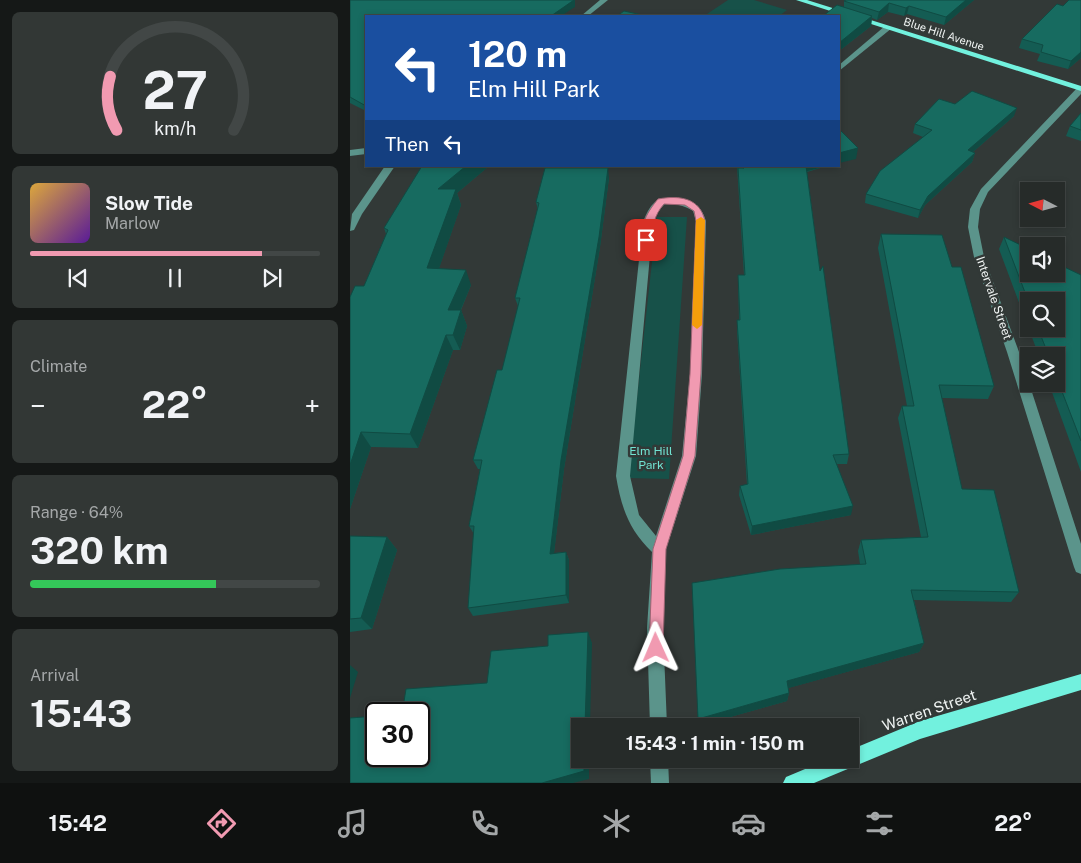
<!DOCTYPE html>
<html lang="en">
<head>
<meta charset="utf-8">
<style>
	body { margin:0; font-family:"Public Sans",sans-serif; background:#323735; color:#f1f3f6; height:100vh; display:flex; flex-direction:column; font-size:19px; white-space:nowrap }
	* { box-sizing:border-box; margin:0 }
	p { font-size:16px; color:#a4a7a8 }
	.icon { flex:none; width:28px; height:28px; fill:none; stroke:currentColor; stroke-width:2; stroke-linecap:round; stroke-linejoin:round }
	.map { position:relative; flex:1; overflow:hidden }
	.drawer { display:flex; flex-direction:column; gap:12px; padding:12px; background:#151817; width:350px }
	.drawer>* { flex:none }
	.top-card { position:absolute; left:15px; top:15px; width:475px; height:152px; border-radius:0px; box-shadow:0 2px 8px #0003,0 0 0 1px #424746; background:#1a4fa0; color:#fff; overflow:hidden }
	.needle { width:32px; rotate:276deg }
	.controls { position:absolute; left:670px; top:182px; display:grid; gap:10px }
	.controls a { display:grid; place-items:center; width:45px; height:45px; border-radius:0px; background:#262b29; box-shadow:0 2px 8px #0003,0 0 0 1px #424746; font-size:25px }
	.speed { position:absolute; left:15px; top:702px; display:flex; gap:10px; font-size:25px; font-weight:700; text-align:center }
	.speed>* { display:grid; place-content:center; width:65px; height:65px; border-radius:50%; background:#262b29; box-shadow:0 2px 8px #0003,0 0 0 1px #424746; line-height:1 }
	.speed .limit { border:2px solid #111; border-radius:8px; background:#fff; color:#111 }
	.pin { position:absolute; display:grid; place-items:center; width:42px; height:42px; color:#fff; margin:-21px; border-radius:10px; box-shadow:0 2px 8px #0006 }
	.me { position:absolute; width:55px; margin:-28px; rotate:359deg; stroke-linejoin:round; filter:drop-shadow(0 0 4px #0008) }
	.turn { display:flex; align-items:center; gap:18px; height:105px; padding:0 20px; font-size:22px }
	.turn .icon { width:65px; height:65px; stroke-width:2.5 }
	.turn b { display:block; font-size:35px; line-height:42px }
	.then { display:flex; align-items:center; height:48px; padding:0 20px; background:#0003; gap:10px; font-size:19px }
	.big { font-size:38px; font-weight:700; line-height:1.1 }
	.drawer .tile { flex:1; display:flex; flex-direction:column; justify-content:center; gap:8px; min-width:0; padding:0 18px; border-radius:8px; background:#323735 }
	.drawer .dial { align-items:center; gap:0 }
	.dial svg { height:130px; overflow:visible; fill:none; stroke:#424746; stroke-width:7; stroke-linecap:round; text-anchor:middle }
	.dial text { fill:#f1f3f6; stroke:none }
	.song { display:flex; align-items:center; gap:15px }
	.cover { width:60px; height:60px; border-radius:8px; background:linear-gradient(135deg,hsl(40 70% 55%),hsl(270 70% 35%)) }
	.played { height:5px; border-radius:2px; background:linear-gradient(90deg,#f19ab1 80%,#424746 80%) }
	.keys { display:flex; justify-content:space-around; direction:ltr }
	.heat { display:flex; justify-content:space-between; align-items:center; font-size:28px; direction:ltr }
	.charge { height:8px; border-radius:4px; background:linear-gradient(90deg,#34c759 64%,#424746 0) }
	.trip { position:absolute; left:221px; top:718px; width:288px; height:50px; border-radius:0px; background:#262b29; box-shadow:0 2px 8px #0003,0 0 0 1px #424746; font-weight:700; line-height:50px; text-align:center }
	.tab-bar { display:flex; height:80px; justify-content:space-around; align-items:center; background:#0f1110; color:#a4a7a8 }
	.tab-bar .icon { width:35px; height:35px }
	.tab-bar .active { color:#f19ab1 }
	.tab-bar b { font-size:22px; color:#f1f3f6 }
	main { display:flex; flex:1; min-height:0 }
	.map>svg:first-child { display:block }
	.green { fill:#175149 }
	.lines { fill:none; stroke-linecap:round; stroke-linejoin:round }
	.minor { fill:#5b948b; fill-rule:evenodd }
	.major { fill:#72f1de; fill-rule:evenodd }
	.wall { fill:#145c53; fill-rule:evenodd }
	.shaded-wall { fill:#104b43 }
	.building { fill:#176b60; stroke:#104b43 }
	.route { fill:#f19ab1; stroke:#9d6473 }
	.slow { fill:#f59e0b }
	.labels { text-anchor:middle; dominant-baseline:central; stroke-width:5; stroke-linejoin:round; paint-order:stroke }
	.far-street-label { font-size:11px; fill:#eff3f2; stroke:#323937 }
	.street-label { font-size:12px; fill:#eff3f2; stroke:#323937 }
	.park-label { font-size:12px; fill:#71e3d2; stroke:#323937 }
	.near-street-label { font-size:15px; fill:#eff3f2; stroke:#323937 }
</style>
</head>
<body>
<main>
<section class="drawer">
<div class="tile dial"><svg viewBox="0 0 100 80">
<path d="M14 69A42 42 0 1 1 86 69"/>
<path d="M14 69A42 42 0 0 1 10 36" stroke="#f19ab1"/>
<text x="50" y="56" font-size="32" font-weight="700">27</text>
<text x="50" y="72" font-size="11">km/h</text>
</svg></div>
<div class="tile">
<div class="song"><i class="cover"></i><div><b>Slow Tide</b><p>Marlow</p></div></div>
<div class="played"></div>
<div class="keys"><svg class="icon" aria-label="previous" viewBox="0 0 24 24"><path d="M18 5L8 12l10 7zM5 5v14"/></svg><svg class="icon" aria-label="pause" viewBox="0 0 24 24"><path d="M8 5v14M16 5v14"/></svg><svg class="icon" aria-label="next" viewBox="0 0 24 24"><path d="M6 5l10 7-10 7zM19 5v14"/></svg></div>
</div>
<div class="tile"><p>Climate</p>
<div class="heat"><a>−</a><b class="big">22°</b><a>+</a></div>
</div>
<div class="tile"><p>Range · 64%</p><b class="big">320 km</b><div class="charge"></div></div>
<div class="tile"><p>Arrival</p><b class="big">15:43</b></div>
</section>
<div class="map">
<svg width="731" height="783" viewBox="0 0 731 783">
	<rect width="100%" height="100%" fill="#323937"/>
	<g class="green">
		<path d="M378,0H404L437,10L429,16H354Z"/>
		<path d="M307,217H337L319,479L278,478Z"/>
	</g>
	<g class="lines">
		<g class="minor">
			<path d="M250,0H258L238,16H231Z"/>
			<path d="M535,26L542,28L489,71V65Z"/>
			<path d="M728,87H731V94L638,192L630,209L628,227L634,257L669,352L731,544V574L726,572L724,567L657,352L624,257L618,227L620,209L631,189Z"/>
			<path d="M16,148V154L0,156V150Z"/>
			<path d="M35,166H45L12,214L4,230L0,231L2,214Z"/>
			<path d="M317,198C337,198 350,201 356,221L352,374L346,456L316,549L313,628L317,726H300L297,628L302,552C279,530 271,507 266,476L293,222C298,210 303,198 317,198ZM315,204C326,204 334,205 343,211L346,221L340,374L332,456L306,536L289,515L280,476L303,222L307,211Z"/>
			<path d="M300,759H318L319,783H301Z"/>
		</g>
		<g class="major">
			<path d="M446,0H457L731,86V91Z"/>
			<path d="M731,674V690L570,739L464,783H433L436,777L479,759H500V750L570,721Z"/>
		</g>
	</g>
	<g class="wall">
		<path d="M0,0H225V7L16,16V111L0,103Z"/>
		<path d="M624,0L594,25L557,14L554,16L538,12L527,20L522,18L521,26L489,51V16L494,7V1Z"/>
		<path d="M731,0V58L718,69L687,61L690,54L669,48L672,39L713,6Z"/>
		<path d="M605,104L664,116L623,152L625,153L622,162L575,205L568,218L515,203L516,194L573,137L563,133L565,124Z"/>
		<path d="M731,113V141L716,136L720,126Z"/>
		<path d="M72,166H139L107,193L111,205L89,268L121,285L111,310L117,326L110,350H103L68,448L21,447L0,509V297L14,286L36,234L34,228Z"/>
		<path d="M387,166H477L457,172L470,271L499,454L497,464H487L501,515L401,535L389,495L390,486L397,485L387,330V320H389L388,275H394Z"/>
		<path d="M259,178L250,247L214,469L204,553L216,552L219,560V603L123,616L118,608L124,534L119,526L130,469H128L123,460L152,370L168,306L165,298L188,210L186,202Z"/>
		<path d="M531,234L602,267L644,386L638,399L592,398L612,489L669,592L661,602L564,600L574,643L569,652L438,688L439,693L437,701L348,726L510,564L508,551L511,540L571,537L548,418L552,406H557L528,248Z"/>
		<path d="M654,237L731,275V472L699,384H706V356H689L649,249ZM679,301L706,329H679Z"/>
		<path d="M0,536L37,537L47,550L22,629L0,632Z"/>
	</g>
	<g class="shaded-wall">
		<path d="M218,0H225V7L211,16H201Z"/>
		<path d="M616,0H624L594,25L596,17Z"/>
		<path d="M539,3L538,12L527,20L529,12Z"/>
		<path d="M559,6L557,14L554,16L556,8Z"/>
		<path d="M522,16L521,26L489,51V43Z"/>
		<path d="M731,52V58L718,69L721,61Z"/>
		<path d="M667,108L664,116L615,159L618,150Z"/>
		<path d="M508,148L506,159L489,163V153Z"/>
		<path d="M625,153L622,162L575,205L568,218L570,210L578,196Z"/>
		<path d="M116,166H139L107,193L111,205L84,283L77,268L88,189Z"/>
		<path d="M455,166H477L454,172Z"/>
		<path d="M258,168L259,178L250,247L214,469L203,562L200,554L211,460Z"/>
		<path d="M116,270L121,285L104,326L98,310Z"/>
		<path d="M111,310L117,326L110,350L103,335Z"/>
		<path d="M96,335L103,350L68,448L60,434Z"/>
		<path d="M11,432L21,447L0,509V465Z"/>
		<path d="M503,506L501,515L401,535L402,526Z"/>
		<path d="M37,537L47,550L22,629L11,618Z"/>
		<path d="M216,552L219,560V603L216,595Z"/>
		<path d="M238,632L242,643L240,726H235Z"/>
		<path d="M574,643L569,652L435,689L437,681Z"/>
		<path d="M0,665L8,672L0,698Z"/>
		<path d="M439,693L437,701L348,726V719Z"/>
		<path d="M234,759H239V779L223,783H192Z"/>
	</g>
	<g class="building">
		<path d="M0,0H224L201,16H16V106L0,97Z"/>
		<path d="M496,0H616L596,17L559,6L556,8L539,3L529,12L494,1Z"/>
		<path d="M719,0H731V52L721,61L691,52L693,45L672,39L707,4L713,6Z"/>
		<path d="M487,5L522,16L489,43V16H473Z"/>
		<path d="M274,11L297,16H267Z"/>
		<path d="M622,91L667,108L618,150L625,153L578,196L570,210L516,194L530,171L582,130L565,124L589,99L605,104Z"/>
		<path d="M731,113V130L720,126Z"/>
		<path d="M489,129L508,148L489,153Z"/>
		<path d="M72,166H116L88,189H106L77,268L116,270L98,310H111L103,335H96L60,434L11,432L0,465V297L5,286H14L38,230L34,228Z"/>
		<path d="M389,166H456L470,271L473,266L499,454L483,455L503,506L402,526L390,486L398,484L387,320H390L388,275H395L388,168H394Z"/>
		<path d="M195,168H258L249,237L211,460L200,554L216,552V595L118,608L124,526H119L132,460H123L147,370H152L170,298H165L189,203L186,202Z"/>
		<path d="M531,234L592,235L602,267H611L644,386L589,385L612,489L644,490L669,592L561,590L574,643L437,681L439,693L348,719L342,583L430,569L516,564L511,540L578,537L552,406H564Z"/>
		<path d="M654,237L679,249V274H706V263L731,275V441L706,376V356H699L688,329H706V301H679V303Z"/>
		<path d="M0,536L37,537L11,618L0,619Z"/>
		<path d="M238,632L235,726H230V759H234V771L192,783H0V718L26,716V756H69V714H52L56,689L137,683L141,651L198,646V635Z"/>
	</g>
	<path class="route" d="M308,199C330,195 350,198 355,221L351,374L345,456L316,549L313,648L311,653L306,655L301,653L299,648L303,549L333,456L340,374L346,221L344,211L335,205L314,204C304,215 303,226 301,240L293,242C288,227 298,211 308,199Z"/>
	<path class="slow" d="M351,217L355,220L352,325L347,329L342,325L346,220Z"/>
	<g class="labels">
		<g class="far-street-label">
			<text transform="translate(594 34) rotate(18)">Blue Hill Avenue</text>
		</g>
		<g class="street-label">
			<text transform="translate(644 298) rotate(71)">Intervale Street</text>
		</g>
		<g class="park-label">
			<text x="301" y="451">Elm Hill<tspan x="301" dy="14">Park</tspan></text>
		</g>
		<g class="near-street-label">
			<text transform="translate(579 710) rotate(-19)">Warren Street</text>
		</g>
	</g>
</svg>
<div class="controls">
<a><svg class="needle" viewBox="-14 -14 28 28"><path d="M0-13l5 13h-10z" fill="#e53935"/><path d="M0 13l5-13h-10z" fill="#a4a7a8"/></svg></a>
<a><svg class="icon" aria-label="sound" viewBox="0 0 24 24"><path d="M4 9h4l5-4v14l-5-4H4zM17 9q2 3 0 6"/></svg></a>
<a><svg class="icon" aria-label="search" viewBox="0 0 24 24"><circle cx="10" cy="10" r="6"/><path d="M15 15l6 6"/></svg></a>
<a><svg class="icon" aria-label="layers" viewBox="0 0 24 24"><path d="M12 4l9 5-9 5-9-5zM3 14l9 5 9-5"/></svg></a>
</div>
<div class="speed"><div class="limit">30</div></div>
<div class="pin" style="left:296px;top:240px;background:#d93025"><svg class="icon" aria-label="arrive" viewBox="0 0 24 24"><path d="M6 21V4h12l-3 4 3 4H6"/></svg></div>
<svg class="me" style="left:306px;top:648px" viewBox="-20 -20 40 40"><path d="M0-17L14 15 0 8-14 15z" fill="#f19ab1" stroke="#fff" stroke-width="4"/></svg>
<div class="trip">15:43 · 1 min · 150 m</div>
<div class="top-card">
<div class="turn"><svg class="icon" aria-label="left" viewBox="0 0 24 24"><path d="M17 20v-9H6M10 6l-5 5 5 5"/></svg><div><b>120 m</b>Elm Hill Park</div></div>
<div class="then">Then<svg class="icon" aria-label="left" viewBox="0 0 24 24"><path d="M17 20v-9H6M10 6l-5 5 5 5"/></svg></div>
</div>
</div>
</main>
<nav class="tab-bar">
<b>15:42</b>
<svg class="icon active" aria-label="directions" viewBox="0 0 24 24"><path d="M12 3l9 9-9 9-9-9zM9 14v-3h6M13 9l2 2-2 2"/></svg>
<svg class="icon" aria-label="music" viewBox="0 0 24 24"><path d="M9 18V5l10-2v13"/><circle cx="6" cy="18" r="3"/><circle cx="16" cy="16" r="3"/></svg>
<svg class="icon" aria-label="phone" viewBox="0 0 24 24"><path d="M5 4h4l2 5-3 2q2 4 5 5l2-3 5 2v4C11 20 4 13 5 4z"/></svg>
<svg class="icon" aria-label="climate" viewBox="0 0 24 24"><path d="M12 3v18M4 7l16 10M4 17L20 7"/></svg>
<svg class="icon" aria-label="car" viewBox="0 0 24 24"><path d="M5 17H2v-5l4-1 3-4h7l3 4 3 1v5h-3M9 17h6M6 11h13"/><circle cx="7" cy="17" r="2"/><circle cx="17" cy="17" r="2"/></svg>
<svg class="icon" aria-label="filters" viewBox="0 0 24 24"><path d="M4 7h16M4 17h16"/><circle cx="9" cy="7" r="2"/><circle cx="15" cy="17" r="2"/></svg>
<b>22°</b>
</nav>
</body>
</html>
